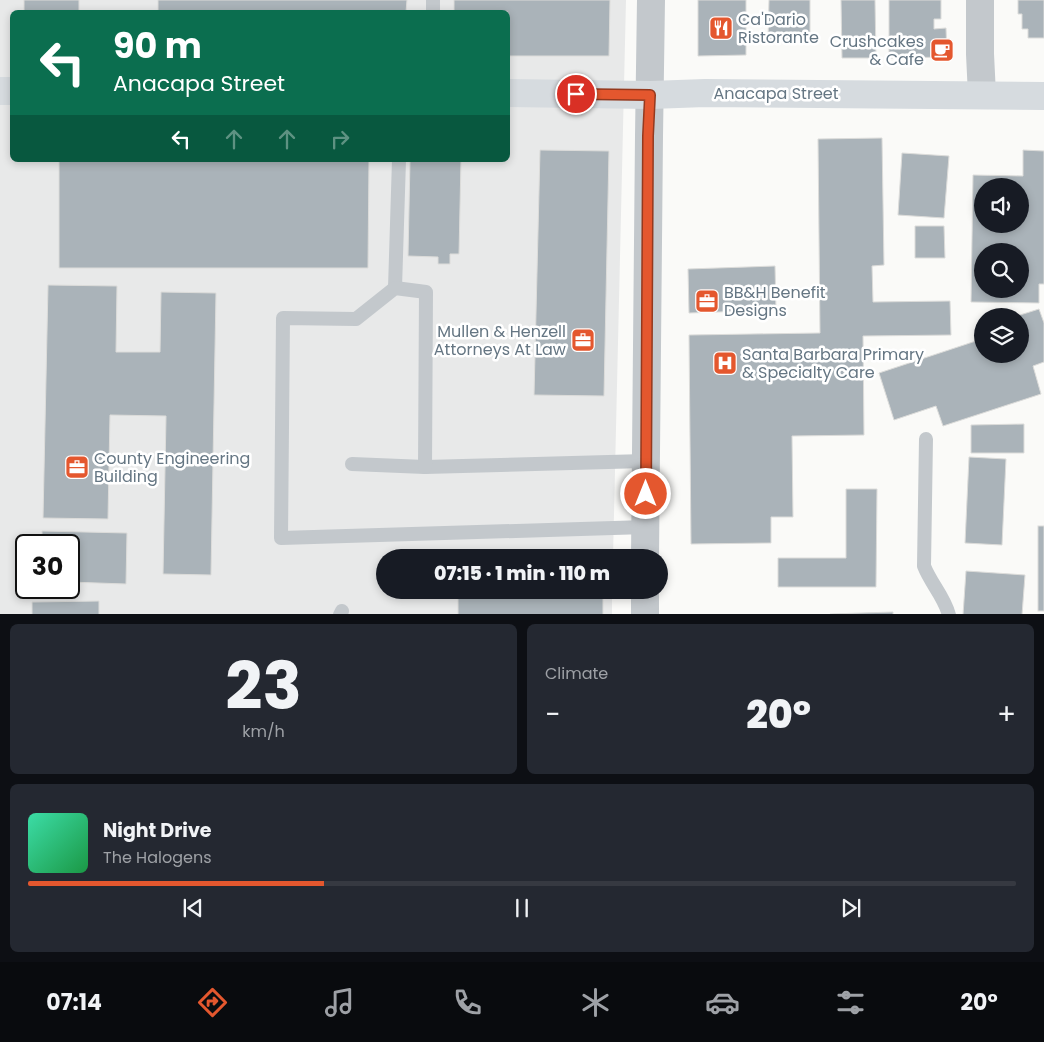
<!DOCTYPE html>
<html lang="en">
<head>
<meta charset="utf-8">
<style>
	body { margin:0; font-family:Poppins,sans-serif; background:#242831; color:#f1f3f6; height:100vh; display:flex; flex-direction:column; font-size:19px; white-space:nowrap }
	* { box-sizing:border-box; margin:0 }
	p { font-size:16px; color:#9ea1a6 }
	.icon { flex:none; width:28px; height:28px; fill:none; stroke:currentColor; stroke-width:2; stroke-linecap:round; stroke-linejoin:round }
	.map { position:relative; height:614px; overflow:hidden }
	.drawer { display:flex; flex-direction:column; gap:10px; padding:10px; background:#0d0f14; flex:1 }
	.drawer>* { flex:none }
	.banner { position:absolute; left:10px; top:10px; width:500px; height:152px; border-radius:8px; box-shadow:0 2px 8px #0003; background:#0b6e4f; color:#fff; overflow:hidden }
	.controls { position:absolute; left:974px; top:178px; display:grid; gap:10px }
	.controls a { display:grid; place-items:center; width:55px; height:55px; border-radius:50%; background:#171b24; box-shadow:0 2px 8px #0003; font-size:25px }
	.speed { position:absolute; left:15px; top:534px; display:flex; gap:10px; font-size:25px; font-weight:700; text-align:center }
	.speed>* { display:grid; place-content:center; width:65px; height:65px; border-radius:50%; background:#171b24; box-shadow:0 2px 8px #0003; line-height:1 }
	.speed .limit { border:2px solid #111; border-radius:8px; background:#fff; color:#111 }
	.pin { position:absolute; display:grid; place-items:center; width:42px; height:42px; color:#fff; margin:-21px; border:2px solid #fff; border-radius:50%; box-shadow:0 1px 5px #0007 }
	.me { position:absolute; width:55px; margin:-28px; rotate:0deg; stroke-linejoin:round; filter:drop-shadow(0 0 4px #0008) }
	.turn { display:flex; align-items:center; gap:18px; height:105px; padding:0 20px; font-size:22px }
	.turn .icon { width:65px; height:65px; stroke-width:2.5 }
	.turn b { display:block; font-size:35px; line-height:42px }
	.lanes { display:flex; align-items:center; height:48px; padding:0 20px; background:#0003; justify-content:center; gap:25px; direction:ltr }
	.lanes .off { opacity:.35 }
	.big { font-size:38px; font-weight:800; line-height:1.1 }
	.drawer .widget { flex:1; display:flex; flex-direction:column; justify-content:center; gap:8px; min-width:0; padding:0 18px; border-radius:8px; background:#242831 }
	.drawer .dial { align-items:center; gap:0 }
	.dial b { font-size:65px; line-height:1 }
	.song { display:flex; align-items:center; gap:15px }
	.cover { width:60px; height:60px; border-radius:8px; background:linear-gradient(135deg,hsl(160 70% 55%),hsl(140 70% 35%)) }
	.played { height:5px; border-radius:2px; background:linear-gradient(90deg,#e4572e 30%,#363941 30%) }
	.keys { display:flex; justify-content:space-around; direction:ltr }
	.heat { display:flex; justify-content:space-between; align-items:center; font-size:28px; direction:ltr }
	.drawer .tiles { flex:1; display:grid; gap:10px; grid-template-columns:1fr 1fr }
	.widget:last-child { grid-column:span 2 }
	.trip { position:absolute; left:376px; top:549px; width:292px; height:50px; border-radius:25px; background:#171b24; box-shadow:0 2px 8px #0003; font-weight:800; line-height:50px; text-align:center }
	.menu { display:flex; height:80px; justify-content:space-around; align-items:center; background:#090b0e; color:#9ea1a6 }
	.menu .icon { width:35px; height:35px }
	.menu .active { color:#e4572e }
	.menu b { font-size:22px; color:#f1f3f6 }
	.map>svg:first-child { display:block }
	.built { fill:#e8e9e9; fill-rule:evenodd }
	.building { fill:#aab3b9; stroke:#dcdcda; fill-rule:evenodd }
	.lines { fill:none; stroke-linecap:round; stroke-linejoin:round }
	.lane { stroke:#c3c8cc; stroke-width:14 }
	.street { stroke:#c3c8cc; stroke-width:28 }
	.secondary { stroke:#d6dbdf; stroke-width:28 }
	.route-casing { stroke:#94391e; stroke-width:12 }
	.route { stroke:#e4572e; stroke-width:9 }
	.labels { text-anchor:middle; dominant-baseline:central; stroke-width:5; stroke-linejoin:round; paint-order:stroke }
	.poi-label { font-size:16px; fill:#657683; stroke:#fff; text-anchor:start }
	.street-label { font-size:16px; fill:#657683; stroke:#fff }
</style>
</head>
<body>
<div class="map">
<svg width="1044" height="615" viewBox="0 0 1044 615">
	<rect width="100%" height="100%" fill="#fafaf8"/>
	<path class="built" d="M0,0H626L613,557L385,558V590H612V614H0ZM12,12H508V160H12ZM26,545H69V588H26Z"/>
	<g class="building">
		<rect x="24" y="0" width="55" height="12"/>
		<path d="M158,0H407L406,12H158Z"/>
		<path d="M454,0H610L609,56H508V12H454Z"/>
		<path d="M698,0H746V55L698,56Z"/>
		<path d="M769,0H810V41L768,40Z"/>
		<path d="M841,0H875L876,58H842Z"/>
		<path d="M889,0H941V19H934V29L946,28L947,57L889,58Z"/>
		<path d="M1018,0H1044V38H1028V29H1022V14H1018Z"/>
		<path d="M882,138L884,265L872,266L873,302L950,301L951,335L863,336L864,435L792,436L793,517H771V543L691,544L689,335L820,333L818,139Z"/>
		<path d="M540,150L609,151L604,396L534,395Z"/>
		<path d="M1023,150L1044,151V284H1039V303L971,302L973,175L1023,176ZM982,186H1020V224H982ZM982,251H1020V289H982Z"/>
		<path d="M902,153L949,156L944,218L898,215Z"/>
		<path d="M59,160H369L368,268H59Z"/>
		<path d="M410,160H461L459,254H450V264H438V257L408,256Z"/>
		<path d="M915,226H944L945,258H915Z"/>
		<path d="M775,266L776,310L689,313L688,269Z"/>
		<path d="M48,285L117,286L116,352H160L161,292L216,293L211,575L163,574L166,416L110,415L108,519L43,518Z"/>
		<path d="M1039,309L1044,323V362L1033,366L1041,394L943,426L936,406L894,420L879,373L982,339V354H1020V316H1017Z"/>
		<path d="M1024,424V453H971V425Z"/>
		<path d="M969,457L1006,459L1002,545L965,543Z"/>
		<path d="M846,489H877L876,587H778V558H846Z"/>
		<rect x="1038" y="526" width="6" height="85"/>
		<path d="M42,531L127,533L126,584L69,582V545H42Z"/>
		<path d="M966,571L1025,575L1022,615H963Z"/>
		<rect x="458" y="590" width="145" height="25"/>
		<path d="M99,601V615H32V602Z"/>
		<path d="M893,612V615H830V614Z"/>
	</g>
	<g class="lines">
		<g class="lane">
			<path d="M433,12V0"/>
			<path d="M395,288L399,160"/>
			<path d="M926,439L924,566C931,584 944,596 949,615"/>
			<path d="M352,464L425,467L645,461"/>
			<path d="M425,467L426,292L395,288L356,319L283,318L281,538L646,527"/>
			<path d="M340,615L342,611"/>
		</g>
		<g class="street">
			<path d="M980,0V54L982,95"/>
			<path d="M645,558L649,136L651,0"/>
			<path d="M645,615V590"/>
		</g>
		<g class="secondary">
			<path d="M0,91H12"/>
			<path d="M508,93L651,95L705,93L1044,96"/>
		</g>
	</g>
	<g class="lines">
		<g class="route-casing">
			<path id="route" d="M576,94L650,95L648,136L646,494"/>
		</g>
		<use href="#route" class="route"/>
	</g>
	<defs>
		<g id="restaurant-square" transform="scale(1.25)"><rect x="-9" y="-9" width="18" height="18" rx="4" fill="#e4572e" stroke="#fff"/><path d="M-5-6h1v4h1v-4h1v4h1v-4h1v5L-1.5 .5V6h-2V.5L-5-1ZM5-6V6H3V1.5H1.5Q1.5-4 5-6Z" fill="#fff"/></g>
		<g id="cafe-square" transform="scale(1.25)"><rect x="-9" y="-9" width="18" height="18" rx="4" fill="#e4572e" stroke="#fff"/><path d="M-5.5-4.5H6V0H3Q3 3.5 0 3.5H-2.5Q-5.5 3.5-5.5 0ZM3-3.2v2h1.7v-2ZM-6 4.5H4V6H-6Z" fill="#fff"/></g>
		<g id="office-square" transform="scale(1.25)"><rect x="-9" y="-9" width="18" height="18" rx="4" fill="#e4572e" stroke="#fff"/><path d="M-6-3h4V-5.5h4V-3h4V5H-6ZM-1-4.5V-3h2v-1.5ZM-6 0V1H6V0Z" fill="#fff"/></g>
		<g id="hospital-square" transform="scale(1.25)"><rect x="-9" y="-9" width="18" height="18" rx="4" fill="#e4572e" stroke="#fff"/><path d="M-5-5h3v3.5h4V-5h3V5h-3V1.5h-4V5h-3Z" fill="#fff"/></g>
	</defs>
	<g fill-rule="evenodd">
		<use href="#restaurant-square" x="721" y="28"/>
		<use href="#cafe-square" x="942" y="50"/>
		<use href="#office-square" x="707" y="301"/>
		<use href="#office-square" x="583" y="340"/>
		<use href="#hospital-square" x="725" y="363"/>
		<use href="#office-square" x="77" y="467"/>
	</g>
	<g class="labels">
		<g class="poi-label">
			<text x="738" y="19">Ca'Dario<tspan x="738" dy="18">Ristorante</tspan></text>
			<text x="924" y="41" text-anchor="end">Crushcakes<tspan x="924" dy="18">&amp; Cafe</tspan></text>
			<text x="724" y="292">BB&amp;H Benefit<tspan x="724" dy="18">Designs</tspan></text>
			<text x="566" y="331" text-anchor="end">Mullen &amp; Henzell<tspan x="566" dy="18">Attorneys At Law</tspan></text>
			<text x="742" y="354">Santa Barbara Primary<tspan x="742" dy="18">&amp; Specialty Care</tspan></text>
			<text x="94" y="458">County Engineering<tspan x="94" dy="18">Building</tspan></text>
		</g>
		<g class="street-label">
			<text x="776" y="93">Anacapa Street</text>
		</g>
	</g>
</svg>
<div class="controls">
<a><svg class="icon" aria-label="sound" viewBox="0 0 24 24"><path d="M4 9h4l5-4v14l-5-4H4zM17 9q2 3 0 6"/></svg></a>
<a><svg class="icon" aria-label="search" viewBox="0 0 24 24"><circle cx="10" cy="10" r="6"/><path d="M15 15l6 6"/></svg></a>
<a><svg class="icon" aria-label="layers" viewBox="0 0 24 24"><path d="M12 4l9 5-9 5-9-5zM3 14l9 5 9-5"/></svg></a>
</div>
<div class="speed"><div class="limit">30</div></div>
<div class="pin" style="left:576px;top:94px;background:#d93025"><svg class="icon" aria-label="arrive" viewBox="0 0 24 24"><path d="M6 21V4h12l-3 4 3 4H6"/></svg></div>
<svg class="me" style="left:646px;top:494px" viewBox="-20 -20 40 40"><circle r="17" fill="#e4572e" stroke="#fff" stroke-width="3"/><path d="M0-11L8 9 0 5-8 9z" fill="#fff"/></svg>
<div class="trip">07:15 · 1 min · 110 m</div>
<div class="banner">
<div class="turn"><svg class="icon" aria-label="left" viewBox="0 0 24 24"><path d="M17 20v-9H6M10 6l-5 5 5 5"/></svg><div><b>90 m</b>Anacapa Street</div></div>
<div class="lanes"><svg class="icon" aria-label="left" viewBox="0 0 24 24"><path d="M17 20v-9H6M10 6l-5 5 5 5"/></svg><svg class="icon off" aria-label="ahead" viewBox="0 0 24 24"><path d="M12 20V5M6 11l6-6 6 6"/></svg><svg class="icon off" aria-label="ahead" viewBox="0 0 24 24"><path d="M12 20V5M6 11l6-6 6 6"/></svg><svg class="icon off" aria-label="right" viewBox="0 0 24 24"><path d="M7 20v-9h11M14 6l5 5-5 5"/></svg></div>
</div>
</div>
<section class="drawer">
<div class="tiles">
<div class="widget dial"><b>23</b><p>km/h</p></div>
<div class="widget"><p>Climate</p>
<div class="heat"><a>−</a><b class="big">20°</b><a>+</a></div>
</div>
<div class="widget">
<div class="song"><i class="cover"></i><div><b>Night Drive</b><p>The Halogens</p></div></div>
<div class="played"></div>
<div class="keys"><svg class="icon" aria-label="previous" viewBox="0 0 24 24"><path d="M18 5L8 12l10 7zM5 5v14"/></svg><svg class="icon" aria-label="pause" viewBox="0 0 24 24"><path d="M8 5v14M16 5v14"/></svg><svg class="icon" aria-label="next" viewBox="0 0 24 24"><path d="M6 5l10 7-10 7zM19 5v14"/></svg></div>
</div>
</div>
</section>
<nav class="menu">
<b>07:14</b>
<svg class="icon active" aria-label="directions" viewBox="0 0 24 24"><path d="M12 3l9 9-9 9-9-9zM9 14v-3h6M13 9l2 2-2 2"/></svg>
<svg class="icon" aria-label="music" viewBox="0 0 24 24"><path d="M9 18V5l10-2v13"/><circle cx="6" cy="18" r="3"/><circle cx="16" cy="16" r="3"/></svg>
<svg class="icon" aria-label="phone" viewBox="0 0 24 24"><path d="M5 4h4l2 5-3 2q2 4 5 5l2-3 5 2v4C11 20 4 13 5 4z"/></svg>
<svg class="icon" aria-label="climate" viewBox="0 0 24 24"><path d="M12 3v18M4 7l16 10M4 17L20 7"/></svg>
<svg class="icon" aria-label="car" viewBox="0 0 24 24"><path d="M5 17H2v-5l4-1 3-4h7l3 4 3 1v5h-3M9 17h6M6 11h13"/><circle cx="7" cy="17" r="2"/><circle cx="17" cy="17" r="2"/></svg>
<svg class="icon" aria-label="filters" viewBox="0 0 24 24"><path d="M4 7h16M4 17h16"/><circle cx="9" cy="7" r="2"/><circle cx="15" cy="17" r="2"/></svg>
<b>20°</b>
</nav>
</body>
</html>
